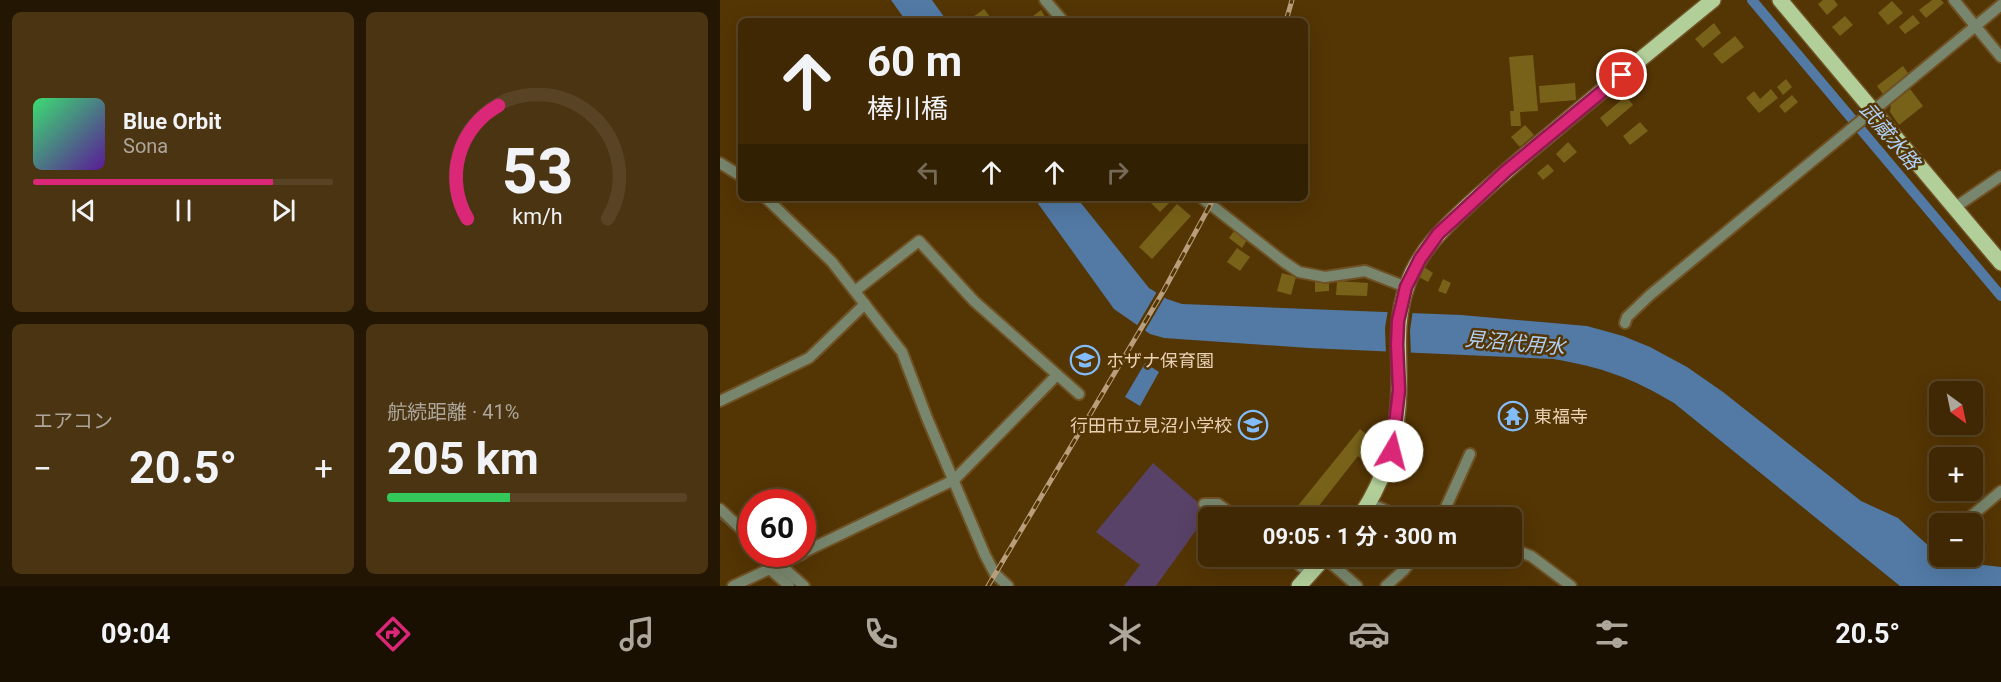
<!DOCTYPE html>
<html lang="ja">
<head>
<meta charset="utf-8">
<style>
	body { margin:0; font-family:Roboto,"Noto Sans JP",sans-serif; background:#4a3412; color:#f1f3f6; height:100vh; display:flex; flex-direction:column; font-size:22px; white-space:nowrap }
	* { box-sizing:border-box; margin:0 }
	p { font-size:20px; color:#ada69a }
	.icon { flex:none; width:33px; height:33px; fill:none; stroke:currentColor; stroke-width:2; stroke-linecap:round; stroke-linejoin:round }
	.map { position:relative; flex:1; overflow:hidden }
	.drawer { display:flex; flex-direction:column; gap:12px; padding:12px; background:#231602; width:720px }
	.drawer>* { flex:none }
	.top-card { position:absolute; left:18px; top:18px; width:570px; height:183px; border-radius:9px; box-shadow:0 6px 24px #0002,0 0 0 2px #584425; background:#3f2803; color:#f1f3f6; overflow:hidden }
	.needle { width:39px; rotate:147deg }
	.tools { position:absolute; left:1209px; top:381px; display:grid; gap:12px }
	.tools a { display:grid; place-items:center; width:54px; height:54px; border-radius:9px; background:#3f2803; box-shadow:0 6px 24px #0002,0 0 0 2px #584425; font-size:30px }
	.speed { position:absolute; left:18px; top:489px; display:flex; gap:12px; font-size:30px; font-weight:700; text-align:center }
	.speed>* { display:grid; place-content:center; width:78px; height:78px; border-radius:50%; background:#3f2803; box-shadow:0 6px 24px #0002,0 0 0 2px #584425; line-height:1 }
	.speed .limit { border:9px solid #d22; background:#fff; color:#111 }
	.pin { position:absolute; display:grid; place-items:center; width:51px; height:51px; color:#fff; margin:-26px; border:3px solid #fff; border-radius:50%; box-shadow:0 2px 6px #0007 }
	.me { position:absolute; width:66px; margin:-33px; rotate:8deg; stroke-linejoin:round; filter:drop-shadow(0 0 4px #0008) }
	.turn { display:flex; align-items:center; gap:21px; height:126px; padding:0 30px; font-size:27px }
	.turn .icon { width:78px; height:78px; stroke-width:2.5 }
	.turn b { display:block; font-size:42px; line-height:51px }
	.lanes { display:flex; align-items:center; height:57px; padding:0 30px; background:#0003; justify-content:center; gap:30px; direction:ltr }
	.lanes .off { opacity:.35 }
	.big { font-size:45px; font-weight:700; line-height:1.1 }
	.drawer .tile { flex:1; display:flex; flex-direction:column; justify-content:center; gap:9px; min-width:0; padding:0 21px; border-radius:9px; background:#4a3412 }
	.drawer .dial { align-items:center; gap:0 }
	.dial svg { height:156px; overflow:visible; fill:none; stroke:#584425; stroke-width:7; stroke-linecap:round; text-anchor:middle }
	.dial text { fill:#f1f3f6; stroke:none }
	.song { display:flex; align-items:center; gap:18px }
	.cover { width:72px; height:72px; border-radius:9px; background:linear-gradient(135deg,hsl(140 70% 55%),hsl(270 70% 35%)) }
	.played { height:6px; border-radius:3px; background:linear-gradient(90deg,#db2777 80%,#584425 80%) }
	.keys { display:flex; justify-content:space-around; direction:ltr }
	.heat { display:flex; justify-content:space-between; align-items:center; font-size:33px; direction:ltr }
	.charge { height:9px; border-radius:4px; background:linear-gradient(90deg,#34c759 41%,#584425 0) }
	.drawer .tiles { flex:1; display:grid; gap:12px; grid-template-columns:repeat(2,1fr) }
	.trip { position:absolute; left:478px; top:507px; width:324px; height:60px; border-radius:9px; background:#3f2803; box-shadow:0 6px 24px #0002,0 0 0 2px #584425; font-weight:700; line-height:60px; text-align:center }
	.menu { display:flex; height:96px; justify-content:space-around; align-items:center; background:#191001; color:#ada69a }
	.menu .icon { width:42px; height:42px }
	.menu .selected { color:#db2777 }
	.menu b { font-size:27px; color:#f1f3f6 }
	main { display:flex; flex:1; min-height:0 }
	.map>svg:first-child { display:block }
	.green { fill:#584267 }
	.water { fill:#527aa5 }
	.pier { fill:#543504 }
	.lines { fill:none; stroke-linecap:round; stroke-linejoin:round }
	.stream { stroke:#527aa5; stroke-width:3 }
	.canal { stroke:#527aa5; stroke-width:10 }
	.building { fill:#786219 }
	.street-casing { stroke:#6f5124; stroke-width:14 }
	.primary-casing { stroke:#6f5124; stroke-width:18 }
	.street { stroke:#78866d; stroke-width:10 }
	.primary { stroke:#b2cf9a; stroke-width:15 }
	.rail-casing { stroke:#b89e7b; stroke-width:5 }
	.rail { stroke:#543504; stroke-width:3; stroke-dasharray:9; stroke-linecap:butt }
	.route-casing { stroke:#8e194d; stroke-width:15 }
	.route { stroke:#db2777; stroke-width:10 }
	.labels { text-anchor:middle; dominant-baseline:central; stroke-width:5; stroke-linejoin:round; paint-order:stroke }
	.poi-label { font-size:18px; fill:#e9d1b5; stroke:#543504; text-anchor:start }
	.water-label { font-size:20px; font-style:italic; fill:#aed1f9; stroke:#543504 }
</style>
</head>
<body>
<main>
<section class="drawer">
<div class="tiles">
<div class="tile">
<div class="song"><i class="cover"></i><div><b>Blue Orbit</b><p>Sona</p></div></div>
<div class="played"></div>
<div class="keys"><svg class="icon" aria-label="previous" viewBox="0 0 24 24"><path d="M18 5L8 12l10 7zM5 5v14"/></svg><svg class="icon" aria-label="pause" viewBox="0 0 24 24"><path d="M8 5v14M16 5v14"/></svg><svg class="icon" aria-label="next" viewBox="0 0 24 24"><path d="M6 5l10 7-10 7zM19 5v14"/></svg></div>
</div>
<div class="tile dial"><svg viewBox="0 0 100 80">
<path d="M14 69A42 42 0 1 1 86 69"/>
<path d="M14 69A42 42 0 0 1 30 11" stroke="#db2777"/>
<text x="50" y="56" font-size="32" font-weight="700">53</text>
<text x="50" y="72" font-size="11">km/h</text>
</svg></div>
<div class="tile"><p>エアコン</p>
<div class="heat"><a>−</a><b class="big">20.5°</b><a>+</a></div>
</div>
<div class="tile"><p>航続距離 · 41%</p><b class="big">205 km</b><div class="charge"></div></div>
</div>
</section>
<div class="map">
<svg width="1281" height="586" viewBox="0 0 1281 586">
	<rect width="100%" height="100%" fill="#543504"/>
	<path class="green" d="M433,463L489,512L436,586H404L420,565L376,532Z"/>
	<g class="water">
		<path d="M171,0H212L227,21H186Z"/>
		<path d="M314,198H357L429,288L447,299L462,304L741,315L867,326L903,336L930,347L967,367L1003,392L1141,501L1178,518L1212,549L1219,552L1220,556L1231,557L1246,563L1281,567V586H1180L954,403C912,378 882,367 833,359L589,348L444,338L430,334L394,309Z"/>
		<path d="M425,363L439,372L420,406L405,397Z"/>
	</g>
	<g class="pier">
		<path d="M438,290L446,295L423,334L415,329Z"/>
		<path d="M668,310H693L690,330L691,356L666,355L665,328Z"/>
	</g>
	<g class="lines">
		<path class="stream" d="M0,517L19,534"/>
		<path class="canal" d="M1032,0L1281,296"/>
	</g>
	<g class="building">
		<path d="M1103,0H1114L1118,5L1107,15L1098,4Z"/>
		<path d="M1212,0H1221L1224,3L1206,18L1199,10Z"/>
		<path d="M1172,1L1183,13L1168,25L1158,13Z"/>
		<path d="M264,9L273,21H256L253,17Z"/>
		<path d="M321,10L327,20L325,21H317L313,16Z"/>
		<path d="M1193,15L1200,23L1185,34L1179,27Z"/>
		<path d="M1125,16L1133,25L1120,36L1112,27Z"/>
		<path d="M994,23L1001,33L983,48L975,39Z"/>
		<path d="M1015,36L1024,47L1002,64L993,54Z"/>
		<path d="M813,55L818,111L800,112L801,126H791L790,111H794L789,57Z"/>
		<path d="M1183,66L1192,79L1166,98L1157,86Z"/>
		<path d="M1066,79L1072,87L1063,95L1057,87Z"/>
		<path d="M855,83L856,100L820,103L819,86Z"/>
		<path d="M1051,89L1058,98L1039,113L1026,98L1034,91L1040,99Z"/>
		<path d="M1190,89L1203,106L1179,125L1170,112L1171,104Z"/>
		<path d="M1072,95L1078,102L1065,113L1059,106Z"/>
		<path d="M906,96L913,105L887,127L880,118Z"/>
		<path d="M920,122L928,131L910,145L903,136Z"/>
		<path d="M805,125L814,135L800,147L791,137Z"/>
		<path d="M848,142L857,152L844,163L836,154Z"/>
		<path d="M828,164L834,171L823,180L817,173Z"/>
		<path d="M434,198H454L440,212L430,202Z"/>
		<path d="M457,204L471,216L432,259L419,247Z"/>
		<path d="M514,231L527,240L522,248L509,238Z"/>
		<path d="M517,248L530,257L520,271L507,262Z"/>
		<path d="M704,267L713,273L708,282L699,277Z"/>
		<path d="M562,273L576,277L571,295L557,291Z"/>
		<path d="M723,279L731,283L726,294L718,291Z"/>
		<path d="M617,281L648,283L647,296L616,295Z"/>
		<path d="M595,282H609V291L595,292Z"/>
		<path d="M640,429L652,439L647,446L651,449L643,460L638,456L591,516L593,518H568Z"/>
	</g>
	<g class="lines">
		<g class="street-casing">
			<g id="street">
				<path d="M325,0L343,21"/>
				<path d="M1234,0L1281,57"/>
				<path d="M0,163L21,176"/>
				<path d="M46,198L112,262L182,352L207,418L265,555L275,574L288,586"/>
				<path d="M482,198L564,262L579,272L605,277L645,271L686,287"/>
				<path d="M1234,208L1281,176"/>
				<path d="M135,291L199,241L254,301L359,394"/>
				<path d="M905,323L907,317L930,295L1281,5"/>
				<path d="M0,401L89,358L145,304"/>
				<path d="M649,503L683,518"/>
				<path d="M484,504H498L517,518"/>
				<path d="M0,509L32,539"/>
				<path d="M721,518L750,454"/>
				<path d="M1242,524L1281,491"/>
				<path d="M792,549L811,556L851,586"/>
				<path d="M82,553L234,480L337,375"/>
				<path d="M48,554L84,586"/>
				<path d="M569,556L590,574"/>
				<path d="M605,558L637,586"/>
				<path d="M50,569L69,586"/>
				<path d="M13,586L82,554"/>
				<path d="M666,586L684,570L695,556"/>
			</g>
		</g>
		<g class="primary-casing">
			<g id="primary">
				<path d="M1060,0L1281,263"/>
				<path d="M639,518C665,480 678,436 679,390C680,353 674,323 687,286C699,249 728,224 756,198C780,177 803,156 828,136C882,90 938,45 993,0"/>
				<path d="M579,586L606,556"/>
			</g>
		</g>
		<use href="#street" class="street"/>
		<use href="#primary" class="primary"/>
		<g class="rail-casing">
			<g id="rail">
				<path d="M566,21L572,0"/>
				<path d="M268,586L444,290L494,198"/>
			</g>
		</g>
		<use href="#rail" class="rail"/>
	</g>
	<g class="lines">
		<g class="route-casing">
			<path id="route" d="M672,451L679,390L677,345L678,321L686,287L700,259L718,234L786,171L902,75"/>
		</g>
		<use href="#route" class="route"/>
	</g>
	<defs>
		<g id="school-ring" transform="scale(1.5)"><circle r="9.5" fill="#543504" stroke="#82bcfa" stroke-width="1.5"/><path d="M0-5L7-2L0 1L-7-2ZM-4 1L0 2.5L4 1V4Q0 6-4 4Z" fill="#82bcfa"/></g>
		<g id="temple-ring" transform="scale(1.5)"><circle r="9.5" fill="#543504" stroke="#82bcfa" stroke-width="1.5"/><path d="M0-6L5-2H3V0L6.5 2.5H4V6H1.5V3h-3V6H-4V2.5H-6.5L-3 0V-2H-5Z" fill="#82bcfa"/></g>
	</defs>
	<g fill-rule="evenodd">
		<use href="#school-ring" x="365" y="360"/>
		<use href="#temple-ring" x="793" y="416"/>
		<use href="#school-ring" x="533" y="425"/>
	</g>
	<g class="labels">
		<g class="poi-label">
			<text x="386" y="360">ホザナ保育園</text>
			<text x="814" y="416">東福寺</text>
			<text x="512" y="425" text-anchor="end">行田市立見沼小学校</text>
		</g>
		<g class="water-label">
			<text transform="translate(1170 136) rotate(50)">武蔵水路</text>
			<text transform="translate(795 343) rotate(5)">見沼代用水</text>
		</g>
	</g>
</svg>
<div class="tools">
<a><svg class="needle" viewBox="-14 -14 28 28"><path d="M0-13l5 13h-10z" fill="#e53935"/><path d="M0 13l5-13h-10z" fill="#ada69a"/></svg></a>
<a>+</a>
<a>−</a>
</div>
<div class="speed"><div class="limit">60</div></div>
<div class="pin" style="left:902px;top:75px;background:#d93025"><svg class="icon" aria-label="arrive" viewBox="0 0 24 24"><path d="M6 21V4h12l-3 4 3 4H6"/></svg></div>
<svg class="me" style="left:672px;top:451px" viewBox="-20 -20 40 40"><circle r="19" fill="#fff"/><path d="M0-13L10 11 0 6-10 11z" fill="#db2777"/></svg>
<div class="trip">09:05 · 1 分 · 300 m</div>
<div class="top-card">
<div class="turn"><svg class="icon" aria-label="ahead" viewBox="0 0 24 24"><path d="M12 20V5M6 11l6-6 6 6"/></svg><div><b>60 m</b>棒川橋</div></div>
<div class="lanes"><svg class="icon off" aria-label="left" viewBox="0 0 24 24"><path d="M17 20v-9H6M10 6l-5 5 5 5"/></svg><svg class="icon" aria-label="ahead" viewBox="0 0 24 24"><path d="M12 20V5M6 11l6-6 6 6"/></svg><svg class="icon" aria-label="ahead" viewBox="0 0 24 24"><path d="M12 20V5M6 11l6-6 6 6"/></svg><svg class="icon off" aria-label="right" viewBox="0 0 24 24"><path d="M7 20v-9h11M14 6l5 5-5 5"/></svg></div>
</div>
</div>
</main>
<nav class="menu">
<b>09:04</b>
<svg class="icon selected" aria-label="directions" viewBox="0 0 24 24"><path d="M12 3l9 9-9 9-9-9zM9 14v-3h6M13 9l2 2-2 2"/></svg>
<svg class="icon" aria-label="music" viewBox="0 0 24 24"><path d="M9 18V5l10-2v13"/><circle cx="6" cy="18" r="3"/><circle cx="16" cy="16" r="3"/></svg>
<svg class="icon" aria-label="phone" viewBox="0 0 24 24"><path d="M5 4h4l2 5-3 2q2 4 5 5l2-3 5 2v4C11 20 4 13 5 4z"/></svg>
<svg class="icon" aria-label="climate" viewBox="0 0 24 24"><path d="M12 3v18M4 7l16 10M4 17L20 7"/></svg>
<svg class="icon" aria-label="car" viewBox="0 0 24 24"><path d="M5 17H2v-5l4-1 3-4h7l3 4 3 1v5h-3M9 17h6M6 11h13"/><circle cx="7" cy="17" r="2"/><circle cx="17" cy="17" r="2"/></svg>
<svg class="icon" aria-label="filters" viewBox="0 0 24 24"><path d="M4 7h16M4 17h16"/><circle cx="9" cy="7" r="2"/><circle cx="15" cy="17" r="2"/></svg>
<b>20.5°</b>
</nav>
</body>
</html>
